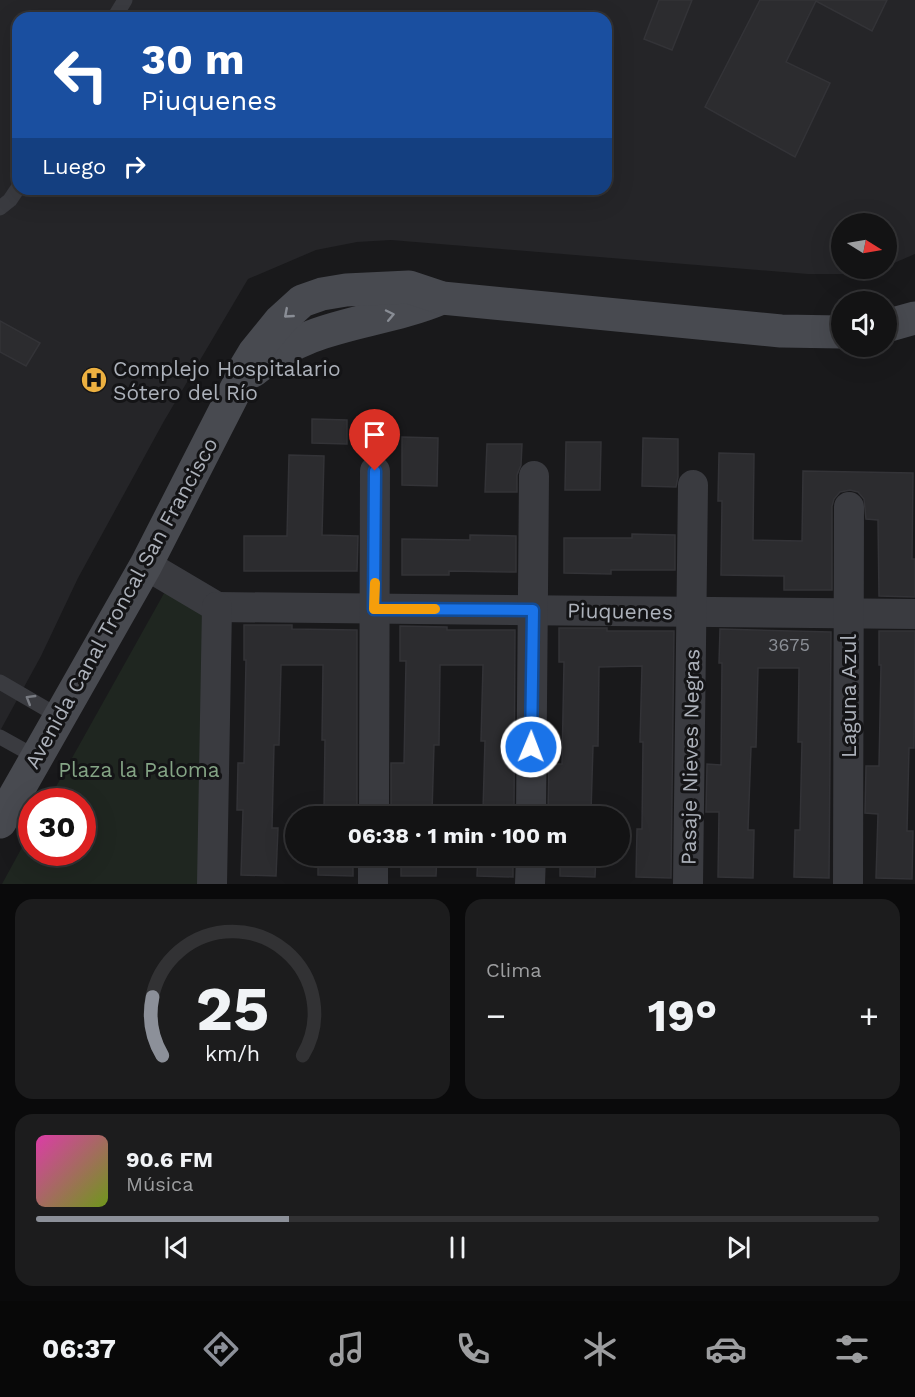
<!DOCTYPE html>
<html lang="es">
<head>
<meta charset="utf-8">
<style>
	body { margin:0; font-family:"Work Sans",sans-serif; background:#1c1c1d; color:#f1f3f6; height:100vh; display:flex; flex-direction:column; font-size:22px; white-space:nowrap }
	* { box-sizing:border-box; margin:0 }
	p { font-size:20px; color:#9d9ea0 }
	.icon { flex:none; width:33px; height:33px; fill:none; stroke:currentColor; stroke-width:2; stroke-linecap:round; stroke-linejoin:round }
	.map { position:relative; height:884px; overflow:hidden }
	.panel { display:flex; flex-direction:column; gap:15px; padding:15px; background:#0a0a0b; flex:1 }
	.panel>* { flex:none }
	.top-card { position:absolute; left:12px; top:12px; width:600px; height:183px; border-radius:18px; box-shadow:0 6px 24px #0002,0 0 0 2px #323234; background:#1a4fa0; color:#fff; overflow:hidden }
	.needle { width:39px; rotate:101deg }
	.tools { position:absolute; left:831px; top:213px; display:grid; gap:12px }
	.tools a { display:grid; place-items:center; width:66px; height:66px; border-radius:50%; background:#131314; box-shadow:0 6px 24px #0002,0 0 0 2px #323234; font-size:30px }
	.speed { position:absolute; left:18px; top:788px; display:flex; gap:12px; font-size:30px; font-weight:700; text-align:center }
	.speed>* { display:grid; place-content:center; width:78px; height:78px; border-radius:50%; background:#131314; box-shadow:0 6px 24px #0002,0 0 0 2px #323234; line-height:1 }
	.speed .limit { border:9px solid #d22; background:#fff; color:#111 }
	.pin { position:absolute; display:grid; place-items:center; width:51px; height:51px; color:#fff; margin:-62px -26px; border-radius:50% 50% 50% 0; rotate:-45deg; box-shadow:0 0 6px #0007 }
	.pin .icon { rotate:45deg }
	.me { position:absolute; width:66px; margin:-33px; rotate:1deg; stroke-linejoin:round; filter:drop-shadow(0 0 4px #0008) }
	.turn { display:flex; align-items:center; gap:21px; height:126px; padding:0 30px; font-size:27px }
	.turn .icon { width:78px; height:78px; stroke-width:2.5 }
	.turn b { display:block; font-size:42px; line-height:51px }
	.then { display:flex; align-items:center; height:57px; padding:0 30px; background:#0003; gap:12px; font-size:22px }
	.big { font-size:45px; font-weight:700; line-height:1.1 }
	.panel .tile { flex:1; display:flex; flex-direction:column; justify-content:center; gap:9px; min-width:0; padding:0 21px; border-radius:18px; background:#1c1c1d }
	.panel .dial { align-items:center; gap:0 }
	.dial svg { height:156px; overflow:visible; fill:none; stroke:#323234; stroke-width:7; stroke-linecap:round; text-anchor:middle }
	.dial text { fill:#f1f3f6; stroke:none }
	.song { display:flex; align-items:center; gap:18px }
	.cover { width:72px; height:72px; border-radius:9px; background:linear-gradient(135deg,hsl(320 70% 55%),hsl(80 70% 35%)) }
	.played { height:6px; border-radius:3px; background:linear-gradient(90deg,#8c9099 30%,#323234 30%) }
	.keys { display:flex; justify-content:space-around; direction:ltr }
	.heat { display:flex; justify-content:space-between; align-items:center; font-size:33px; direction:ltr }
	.panel .tiles { flex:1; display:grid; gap:15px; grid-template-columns:1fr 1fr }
	.tile:last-child { grid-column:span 2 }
	.trip { position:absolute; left:285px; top:806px; width:345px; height:60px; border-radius:30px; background:#131314; box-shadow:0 6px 24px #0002,0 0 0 2px #323234; font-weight:700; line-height:60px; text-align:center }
	.tabs { display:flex; height:96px; justify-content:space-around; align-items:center; background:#080808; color:#9d9ea0 }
	.tabs .icon { width:42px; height:42px }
	.tabs .active { color:#8c9099 }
	.tabs b { font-size:27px; color:#f1f3f6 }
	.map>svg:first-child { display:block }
	.built { fill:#252528; fill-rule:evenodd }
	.green { fill:#1f2620 }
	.building { fill:#2c2c2f; stroke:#333337; stroke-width:1.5 }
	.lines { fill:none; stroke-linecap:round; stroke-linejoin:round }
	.service { stroke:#3a3b40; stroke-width:15 }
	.minor { stroke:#3a3b40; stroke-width:30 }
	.secondary { stroke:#484a50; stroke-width:33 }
	.oneway { stroke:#898d95 }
	.oneway2 { stroke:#797c83 }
	.route-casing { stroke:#114b97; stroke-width:15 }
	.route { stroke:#1a73e8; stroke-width:10 }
	.slow { stroke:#f59e0b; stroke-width:10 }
	.labels { text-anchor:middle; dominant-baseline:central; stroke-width:6; stroke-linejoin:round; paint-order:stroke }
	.number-label { font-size:18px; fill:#8b8f96 }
	.poi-label { font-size:21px; fill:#acb1ba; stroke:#141416; text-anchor:start }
	.street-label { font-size:21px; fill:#acb1ba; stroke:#141416 }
	.park-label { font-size:21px; fill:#84a485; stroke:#141416 }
</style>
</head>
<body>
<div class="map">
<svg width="915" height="884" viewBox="0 0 915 884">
	<rect width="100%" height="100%" fill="#19191b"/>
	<path class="built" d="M0,0H915V254L887,266L886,224H842V268L877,269L848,274H808L391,240L357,242L316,250L248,279L164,421L78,578L41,656L0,731ZM18,18H606V189H18Z"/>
	<path class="green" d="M167,588L209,611L200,884H2L31,831L32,852H82V801H48Z"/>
	<g class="building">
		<path d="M659,0H692L672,50L644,39Z"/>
		<path d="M760,0H887L872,31L816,1L786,62L830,83L795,157L705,107Z"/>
		<path d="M0,321L40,343L26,366L0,352Z"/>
		<path d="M312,419L347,420V444L312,443Z"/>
		<path d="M402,437L438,438L437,486L402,485Z"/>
		<path d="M643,438L678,439V477L676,487L642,486Z"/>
		<path d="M566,442H601L600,490H565Z"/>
		<path d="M487,444H522L521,465L517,475V492H485Z"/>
		<path d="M719,453L754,454L753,540L802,541L803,471L913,473L912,559H915V597L879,596L878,520L866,519L864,499L858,492L850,490L840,492L834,499L832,506V590H784V576L721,575L722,501H718Z"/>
		<path d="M289,455L324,456L322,535L358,536L357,571H244V536H287Z"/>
		<path d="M632,534L675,535V570H611V574L564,573V538H632Z"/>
		<path d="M470,535L516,536V572L449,571V575H402V539L470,540Z"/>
		<path d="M244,625H292V629L357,630V810H324L325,740H322L323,665H281L279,745H274L272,828H278L276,876L241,875L243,810H237L238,763H244L246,660H244Z"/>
		<path d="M400,626L447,627V630H515L514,811L483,810L485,741H481L483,665H440L439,745H434L432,812L391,811V763H404L406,661H400Z"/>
		<path d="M559,628H607V631H674L671,878L636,877L637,829H642L643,742H640L642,666L599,667L598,746H593L591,812L548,811L549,764H562L564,662H559Z"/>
		<path d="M720,629L831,632L829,878L794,877L795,830H800L802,742H798L799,668H758L756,747H751L748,830H754L753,878L718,877L719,812H706L707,764L721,765L722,663H719Z"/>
		<path d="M879,631H915L914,748H909L907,831H913L912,879L876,878L878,814L865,813L866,766H879L881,665H879Z"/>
		<path d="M318,855H353V876L318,875Z"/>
		<path d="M401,855H437L436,876H401Z"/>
		<path d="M478,855H513V877L477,876Z"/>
		<path d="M560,855H596L595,877L560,876Z"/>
	</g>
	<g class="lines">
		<g class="service">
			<path d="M114,18L125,0"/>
			<path d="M0,208L10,200L18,188"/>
			<path d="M0,682L60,717"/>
			<path d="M0,737L36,757"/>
		</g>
		<g class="minor">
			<path d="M146,565L217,607"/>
			<path d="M217,607L915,614"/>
			<path d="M374,816L375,471"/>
			<path d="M531,816L534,476"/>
			<path d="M212,884L217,607"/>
			<path d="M373,884V855"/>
			<path d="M530,884L531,855"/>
			<path d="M688,884L693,485"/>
			<path d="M848,884L849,507"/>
		</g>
		<g class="secondary">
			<path d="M886,326L915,318"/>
			<path d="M253,371C313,320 375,326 442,298"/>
			<path d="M0,822L146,565L239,383L245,368L254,353L280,321L302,301L322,294L346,290L409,287L442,298L781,331L842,332"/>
		</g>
	</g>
	<defs><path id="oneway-chevron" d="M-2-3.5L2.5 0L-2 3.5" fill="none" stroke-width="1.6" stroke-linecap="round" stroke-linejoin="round" transform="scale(1.5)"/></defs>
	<g class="oneway">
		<use href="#oneway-chevron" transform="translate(288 314) rotate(139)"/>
		<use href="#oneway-chevron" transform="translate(390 315) rotate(-12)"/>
	</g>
	<use class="oneway2" href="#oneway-chevron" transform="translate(30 699) rotate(-149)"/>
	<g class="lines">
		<g class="route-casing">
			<path id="route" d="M375,471L374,609L533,610L531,747"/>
		</g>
		<use href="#route" class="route"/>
		<path class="slow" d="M375,583L374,609H435"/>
	</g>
	<defs>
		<g id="hospital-disc" transform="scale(1.35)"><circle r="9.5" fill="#ecb040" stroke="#141416"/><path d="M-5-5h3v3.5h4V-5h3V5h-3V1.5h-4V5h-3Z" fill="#111"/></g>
	</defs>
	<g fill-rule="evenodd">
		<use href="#hospital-disc" x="94" y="380"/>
	</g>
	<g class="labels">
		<g class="number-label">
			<text x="789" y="644">3675</text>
		</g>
		<g class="poi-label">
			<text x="113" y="368">Complejo Hospitalario<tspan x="113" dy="24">Sótero del Río</tspan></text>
		</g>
		<g class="street-label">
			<text transform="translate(121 603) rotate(-61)">Avenida Canal Troncal San Francisco</text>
			<text transform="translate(620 611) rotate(1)">Piuquenes</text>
			<text transform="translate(848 696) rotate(-90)">Laguna Azul</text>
			<text transform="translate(690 757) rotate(-89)">Pasaje Nieves Negras</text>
		</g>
		<g class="park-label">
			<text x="139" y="769">Plaza la Paloma</text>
		</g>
	</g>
</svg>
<div class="tools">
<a><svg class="needle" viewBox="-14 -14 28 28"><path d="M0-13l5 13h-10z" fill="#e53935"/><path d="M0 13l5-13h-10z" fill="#9d9ea0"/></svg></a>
<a><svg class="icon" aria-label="sound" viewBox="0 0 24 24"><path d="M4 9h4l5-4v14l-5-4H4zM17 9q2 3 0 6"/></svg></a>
</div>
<div class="speed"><div class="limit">30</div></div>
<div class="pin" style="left:375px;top:471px;background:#d93025"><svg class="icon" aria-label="arrive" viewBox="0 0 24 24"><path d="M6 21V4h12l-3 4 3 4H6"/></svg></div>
<svg class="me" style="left:531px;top:747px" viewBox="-20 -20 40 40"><circle r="17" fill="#1a73e8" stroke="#fff" stroke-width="3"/><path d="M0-11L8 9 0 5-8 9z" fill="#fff"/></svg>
<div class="trip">06:38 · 1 min · 100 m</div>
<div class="top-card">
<div class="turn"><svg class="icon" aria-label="left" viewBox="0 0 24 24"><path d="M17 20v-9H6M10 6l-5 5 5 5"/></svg><div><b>30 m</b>Piuquenes</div></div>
<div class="then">Luego<svg class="icon" aria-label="right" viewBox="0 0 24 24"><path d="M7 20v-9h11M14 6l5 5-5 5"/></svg></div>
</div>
</div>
<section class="panel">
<div class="tiles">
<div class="tile dial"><svg viewBox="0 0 100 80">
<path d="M14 69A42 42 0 1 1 86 69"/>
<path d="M14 69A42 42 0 0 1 9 39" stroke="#8c9099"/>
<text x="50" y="56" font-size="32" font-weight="700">25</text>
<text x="50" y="72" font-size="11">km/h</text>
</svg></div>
<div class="tile"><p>Clima</p>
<div class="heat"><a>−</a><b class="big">19°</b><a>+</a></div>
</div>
<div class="tile">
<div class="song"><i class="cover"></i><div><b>90.6 FM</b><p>Música</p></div></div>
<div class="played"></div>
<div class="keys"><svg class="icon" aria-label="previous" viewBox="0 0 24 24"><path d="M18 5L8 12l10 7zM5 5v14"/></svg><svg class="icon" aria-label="pause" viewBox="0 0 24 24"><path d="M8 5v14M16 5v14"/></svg><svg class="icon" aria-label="next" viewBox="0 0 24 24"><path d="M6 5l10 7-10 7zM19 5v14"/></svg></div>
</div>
</div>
</section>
<nav class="tabs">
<b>06:37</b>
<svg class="icon active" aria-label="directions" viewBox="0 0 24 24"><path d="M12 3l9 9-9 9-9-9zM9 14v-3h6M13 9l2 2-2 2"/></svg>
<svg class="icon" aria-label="music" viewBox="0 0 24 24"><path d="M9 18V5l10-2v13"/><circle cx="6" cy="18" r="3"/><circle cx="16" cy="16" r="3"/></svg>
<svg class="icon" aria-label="phone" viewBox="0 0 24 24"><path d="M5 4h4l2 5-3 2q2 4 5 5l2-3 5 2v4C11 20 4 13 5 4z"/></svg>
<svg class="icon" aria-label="climate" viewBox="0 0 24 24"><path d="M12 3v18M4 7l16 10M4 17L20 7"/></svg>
<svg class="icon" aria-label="car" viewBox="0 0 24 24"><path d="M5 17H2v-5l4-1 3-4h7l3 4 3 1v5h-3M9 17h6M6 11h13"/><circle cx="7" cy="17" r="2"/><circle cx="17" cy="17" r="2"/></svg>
<svg class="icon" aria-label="filters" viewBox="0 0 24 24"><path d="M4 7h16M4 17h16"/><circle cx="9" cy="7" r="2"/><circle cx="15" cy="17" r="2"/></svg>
</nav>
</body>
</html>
